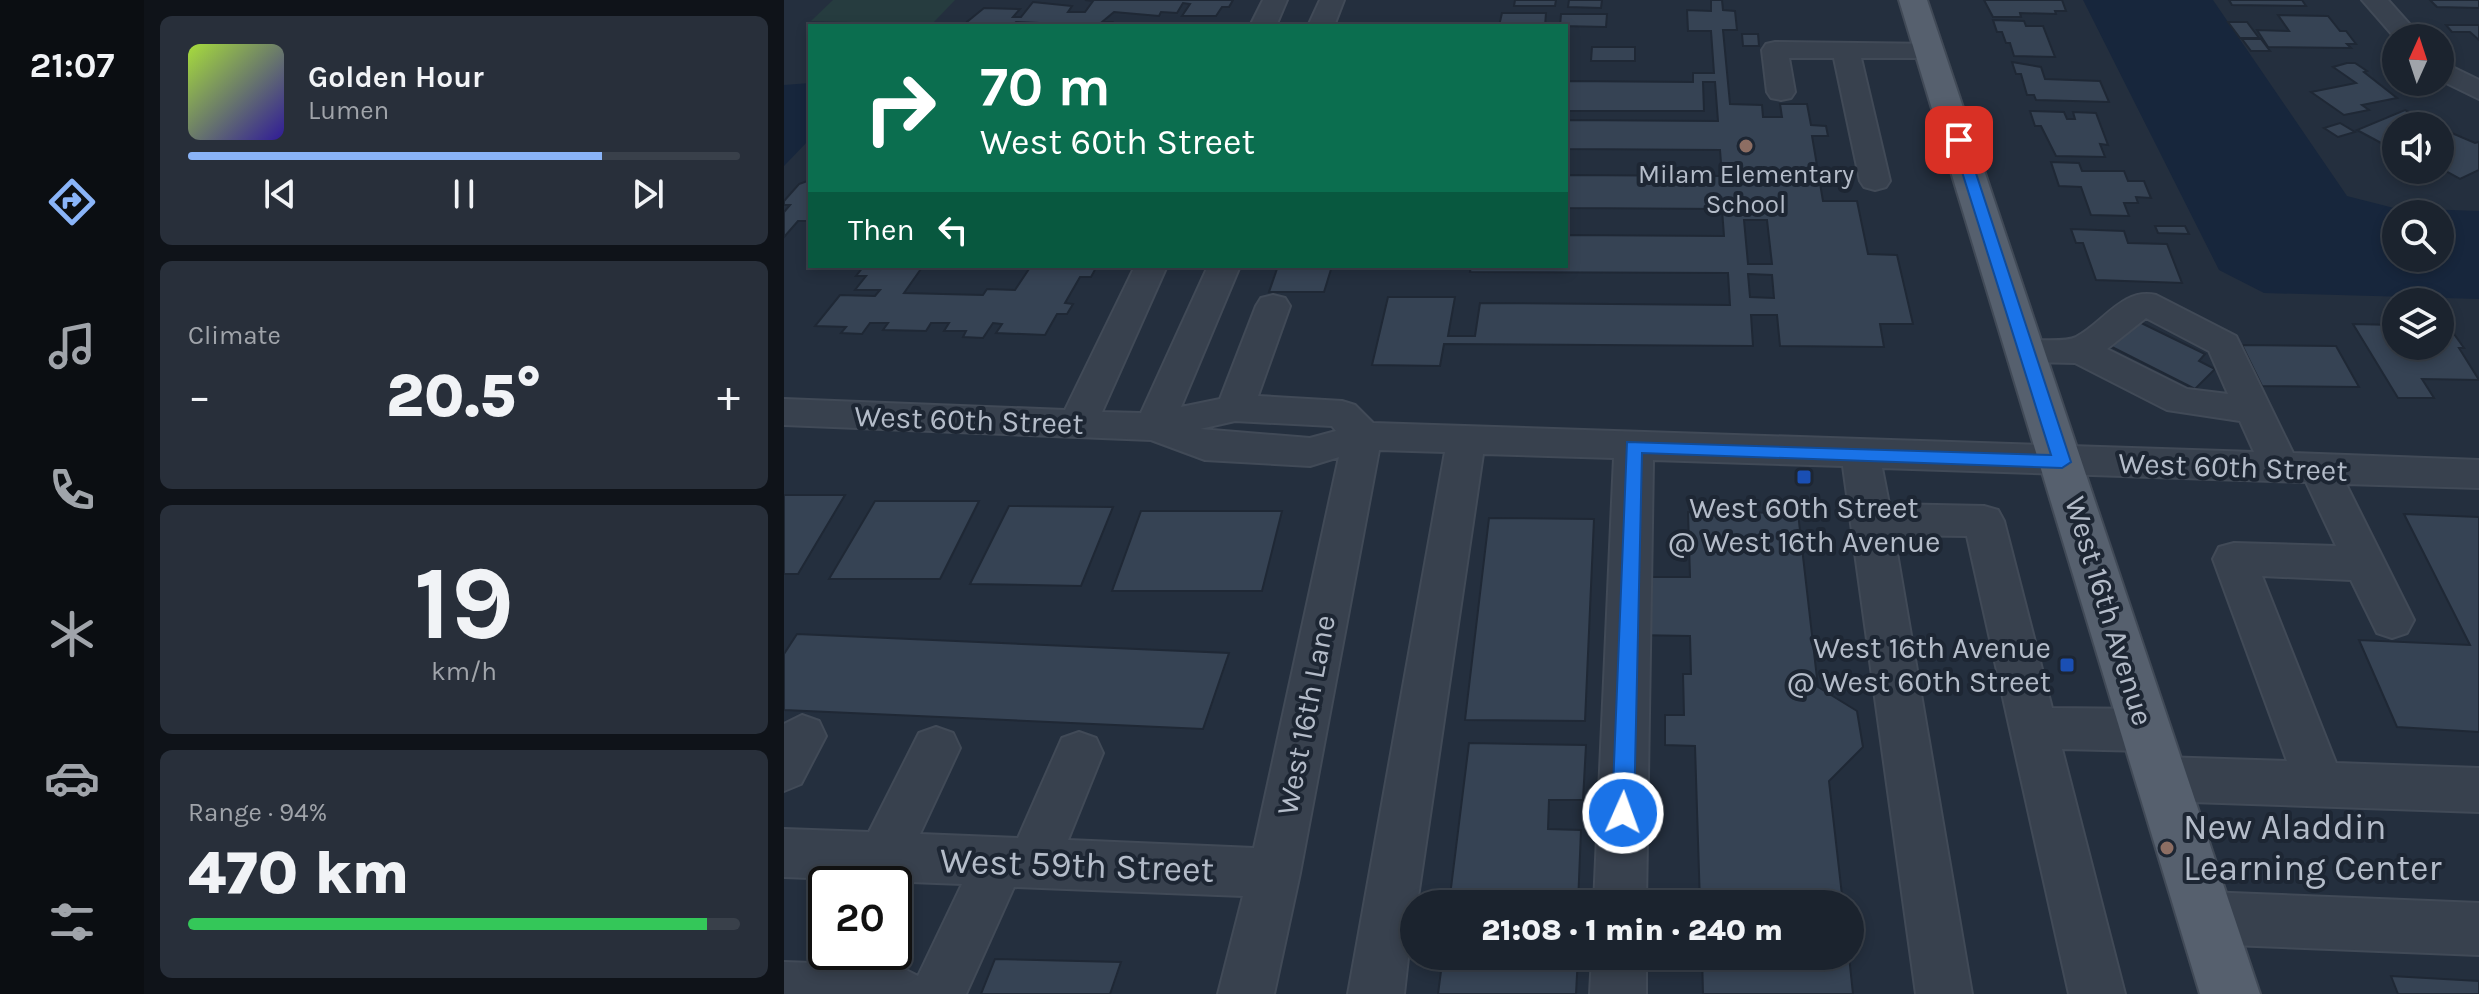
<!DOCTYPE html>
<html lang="en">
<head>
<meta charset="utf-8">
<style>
	body { margin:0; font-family:Karla,sans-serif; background:#282f3a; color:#f1f3f6; height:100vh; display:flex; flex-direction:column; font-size:30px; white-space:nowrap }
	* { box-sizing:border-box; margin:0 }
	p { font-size:26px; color:#a0a4aa }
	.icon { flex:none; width:44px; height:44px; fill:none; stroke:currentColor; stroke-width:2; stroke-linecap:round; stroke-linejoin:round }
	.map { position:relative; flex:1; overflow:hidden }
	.details { display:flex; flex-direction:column; gap:16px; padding:16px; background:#0f1319; width:640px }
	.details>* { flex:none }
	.hud { position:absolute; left:24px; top:24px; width:760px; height:244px; border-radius:0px; box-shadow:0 4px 12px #0003,0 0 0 2px #39404a; background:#0b6e4f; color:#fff; overflow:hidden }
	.needle { width:52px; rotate:3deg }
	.fabs { position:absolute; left:1598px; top:24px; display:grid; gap:16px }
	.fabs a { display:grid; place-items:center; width:72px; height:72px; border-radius:50%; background:#1b232e; box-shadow:0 4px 12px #0003,0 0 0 2px #39404a; font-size:40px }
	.speed { position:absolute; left:24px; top:866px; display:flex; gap:16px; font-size:40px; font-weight:700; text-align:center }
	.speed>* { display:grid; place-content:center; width:104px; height:104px; border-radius:50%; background:#1b232e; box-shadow:0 4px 12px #0003,0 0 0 2px #39404a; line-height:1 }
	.speed .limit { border:4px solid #111; border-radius:12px; background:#fff; color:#111 }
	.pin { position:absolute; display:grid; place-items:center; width:68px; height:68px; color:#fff; margin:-34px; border-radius:16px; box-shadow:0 4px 12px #0006 }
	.me { position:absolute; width:88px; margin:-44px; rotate:2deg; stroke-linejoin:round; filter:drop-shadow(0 0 6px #0008) }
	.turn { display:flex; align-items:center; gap:28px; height:168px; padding:0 40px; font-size:36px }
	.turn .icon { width:104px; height:104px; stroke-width:2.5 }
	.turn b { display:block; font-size:56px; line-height:68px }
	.then { display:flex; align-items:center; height:76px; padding:0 40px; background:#0003; gap:16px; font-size:30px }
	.big { font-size:60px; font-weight:800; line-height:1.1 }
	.details .widget { flex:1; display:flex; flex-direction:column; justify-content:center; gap:12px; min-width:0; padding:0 28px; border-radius:12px; background:#282f3a }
	.details .dial { align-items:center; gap:0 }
	.dial b { font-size:104px; line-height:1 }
	.song { display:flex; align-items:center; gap:24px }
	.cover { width:96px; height:96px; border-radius:12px; background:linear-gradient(135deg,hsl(80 70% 55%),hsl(250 70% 35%)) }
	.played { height:8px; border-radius:4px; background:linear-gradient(90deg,#8ab4f8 75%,#39404a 75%) }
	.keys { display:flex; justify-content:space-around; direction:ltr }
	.heat { display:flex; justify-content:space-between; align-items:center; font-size:44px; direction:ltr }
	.charge { height:12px; border-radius:6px; background:linear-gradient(90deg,#34c759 94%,#39404a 0) }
	.trip { position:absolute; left:616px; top:890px; width:464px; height:80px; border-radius:40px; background:#1b232e; box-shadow:0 4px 12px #0003,0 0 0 2px #39404a; font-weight:800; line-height:80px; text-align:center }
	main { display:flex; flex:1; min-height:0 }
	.dock { display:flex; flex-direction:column; width:144px; justify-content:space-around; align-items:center; background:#0b0e12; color:#a0a4aa }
	.dock .icon { width:56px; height:56px }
	.dock .selected { color:#8ab4f8 }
	.dock b { font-size:36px; color:#f1f3f6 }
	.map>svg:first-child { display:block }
	.green { fill:#263c3f }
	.water { fill:#17263c; fill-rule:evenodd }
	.building { fill:#364354; stroke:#1f2835; stroke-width:2; fill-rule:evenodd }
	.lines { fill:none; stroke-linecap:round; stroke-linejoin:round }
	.minor-casing { stroke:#414a57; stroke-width:4 }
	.major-casing { stroke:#414a57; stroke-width:4 }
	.minor { fill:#38414e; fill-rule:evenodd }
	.major { fill:#56606e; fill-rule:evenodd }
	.route { fill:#1a73e8; stroke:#114b97; stroke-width:2 }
	.education-dot { fill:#8d6e63; stroke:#1d2633; stroke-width:3 }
	.transit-dot { fill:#1a4fb4; stroke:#1d2633; stroke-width:3 }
	.labels { text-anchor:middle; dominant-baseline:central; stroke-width:8; stroke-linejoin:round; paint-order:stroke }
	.far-poi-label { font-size:26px; fill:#b4bcc9; stroke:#1d2633 }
	.street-label { font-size:30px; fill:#b4bcc9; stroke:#1d2633 }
	.poi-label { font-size:30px; fill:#b4bcc9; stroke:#1d2633 }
	.near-poi-label { font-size:36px; fill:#b4bcc9; stroke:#1d2633; text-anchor:start }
	.near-street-label { font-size:36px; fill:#b4bcc9; stroke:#1d2633 }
</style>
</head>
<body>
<main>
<nav class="dock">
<b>21:07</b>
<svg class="icon selected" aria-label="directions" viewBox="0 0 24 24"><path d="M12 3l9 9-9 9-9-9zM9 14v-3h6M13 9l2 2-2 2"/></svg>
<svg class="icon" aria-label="music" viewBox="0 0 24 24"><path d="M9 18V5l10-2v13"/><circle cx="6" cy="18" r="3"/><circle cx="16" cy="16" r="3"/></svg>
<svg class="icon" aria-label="phone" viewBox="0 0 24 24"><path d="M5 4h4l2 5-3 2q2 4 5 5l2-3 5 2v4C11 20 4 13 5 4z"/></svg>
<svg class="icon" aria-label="climate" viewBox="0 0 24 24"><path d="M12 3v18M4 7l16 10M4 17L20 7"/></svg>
<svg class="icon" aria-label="car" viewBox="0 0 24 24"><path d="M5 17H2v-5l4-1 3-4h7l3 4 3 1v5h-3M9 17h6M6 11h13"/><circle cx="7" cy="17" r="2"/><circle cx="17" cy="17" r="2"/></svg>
<svg class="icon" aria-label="filters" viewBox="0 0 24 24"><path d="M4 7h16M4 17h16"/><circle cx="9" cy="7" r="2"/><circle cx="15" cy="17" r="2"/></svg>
</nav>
<section class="details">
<div class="widget">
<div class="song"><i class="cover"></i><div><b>Golden Hour</b><p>Lumen</p></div></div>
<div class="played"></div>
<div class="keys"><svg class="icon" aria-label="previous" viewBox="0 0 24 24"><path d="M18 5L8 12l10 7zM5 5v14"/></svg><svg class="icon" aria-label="pause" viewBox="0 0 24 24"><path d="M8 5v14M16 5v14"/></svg><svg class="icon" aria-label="next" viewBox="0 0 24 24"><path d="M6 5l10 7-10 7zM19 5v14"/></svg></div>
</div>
<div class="widget"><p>Climate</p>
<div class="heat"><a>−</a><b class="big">20.5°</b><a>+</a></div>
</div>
<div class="widget dial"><b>19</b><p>km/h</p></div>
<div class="widget"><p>Range · 94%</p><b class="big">470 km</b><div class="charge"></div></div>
</section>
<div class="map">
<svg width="1695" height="994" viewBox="0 0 1695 994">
	<rect width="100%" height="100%" fill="#242f3e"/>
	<path class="green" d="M49,0H171L148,24L27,21Z"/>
	<g class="water">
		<path d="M1299,0H1429L1563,196L1610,208L1695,211V299L1480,293L1435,270ZM1612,214H1656V258H1612Z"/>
		<path d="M26,83V139L0,166V85Z"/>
	</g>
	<g class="building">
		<path d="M449,0L445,7H438L432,16H398L406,4L399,3L393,13L377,12L375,16L330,12L318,22H328L325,26L232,22L228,26H178L200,8L236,9L229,17H237L249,2L288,6L284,12H301L309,1L301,0Z"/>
		<path d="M731,0H772L771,6H730Z"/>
		<path d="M785,0H818L817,8L784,7Z"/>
		<path d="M927,0H938L939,10L951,11L953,30H939L946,104L978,105L979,117H998L996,104H1023L1027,125L1042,126L1044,136H1028L1039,201H1073L1084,254L1113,255L1129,324H1096L1100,347L996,346L993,315H967L969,346L660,344L656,366L588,365L604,297H671L664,336H691L696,303L946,305L944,273L686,272L687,266H782V235L940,236L938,209L782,208V175L938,176L936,150L782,149V120L934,121L931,82H919L920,111H782V81L909,82V73H930L927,31H904L903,10L927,11ZM960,220H983L988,264H964ZM964,274L988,275L990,298L966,297Z"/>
		<path d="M1200,0H1278L1282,11H1271L1272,14L1236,13L1237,17H1209Z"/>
		<path d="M1445,0H1518L1522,6L1448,5Z"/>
		<path d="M1646,0H1695V8L1653,7Z"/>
		<path d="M718,13H762L761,26H715Z"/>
		<path d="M777,14H823L822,27L776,26Z"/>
		<path d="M1494,15L1544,16L1556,31H1562L1572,44H1563L1567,48L1484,47L1473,30L1505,31Z"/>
		<path d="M1209,20L1240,21L1242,26H1259L1271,57L1230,56L1226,43H1222L1218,32H1213Z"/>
		<path d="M1444,22H1463L1475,38H1456Z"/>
		<path d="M1662,25H1695V40L1686,32H1668Z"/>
		<path d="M958,34H974L975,46H959Z"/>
		<path d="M1458,39H1477L1486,51H1467Z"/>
		<path d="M808,47H851V61H807Z"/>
		<path d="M1228,62L1257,67L1261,79L1316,81L1325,102L1252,100L1250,95H1243L1237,74H1232Z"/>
		<path d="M1563,63H1571L1583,71L1580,72L1613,98L1578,105L1585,110L1560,115L1527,92L1572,83L1549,67Z"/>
		<path d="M1621,110L1652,126H1612V151L1573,130Z"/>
		<path d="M1246,111L1280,112L1283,119H1291L1289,112L1312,113L1324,145L1316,144L1321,157L1272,156L1257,126H1251Z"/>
		<path d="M1556,123L1571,132L1554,137L1540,128Z"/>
		<path d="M1656,128L1691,143L1695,142V170L1676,179L1656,168Z"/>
		<path d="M1267,162L1295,163L1298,171H1340L1344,181H1360L1367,198L1352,197L1354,203H1340L1345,216L1307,215L1297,187L1275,186Z"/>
		<path d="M26,180V221H14L0,237V212L6,205H0V201L15,184Z"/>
		<path d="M1371,226H1401L1405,234L1374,233Z"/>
		<path d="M1287,229L1340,231L1344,243L1383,244L1398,283L1312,280L1299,243H1292Z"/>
		<path d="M80,266H139L120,293L199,295L203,289L231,290L247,266H313L307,277H296L281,303L289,304L283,314H273L261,335L212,333L218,324L209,323L199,338L179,337L182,331H160L165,323H147L142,331L99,330L104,323H86L78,334L57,333L62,327L31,326L56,295L91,296L96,290H71L82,276H72Z"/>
		<path d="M494,266H548L540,292H485Z"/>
		<path d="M1345,317L1421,354L1415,361L1431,369L1411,389L1318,342Z"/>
		<path d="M1569,324L1612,325V346H1656V334H1670L1680,348H1675L1695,380L1638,379L1650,398H1614Z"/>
		<path d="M1458,345L1552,346L1575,387L1478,386Z"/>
		<path d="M0,495H61L14,574H0Z"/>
		<path d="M91,501H195L156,579H45Z"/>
		<path d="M225,506L329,507L297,586L186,584Z"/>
		<path d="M357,511H498L478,591H328Z"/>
		<path d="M904,512L1014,513L1034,687L1073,711L1079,747L1045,781L1059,904H916L911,746L881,745V715H900L899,674H907L906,636L849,635V577H906Z"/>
		<path d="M1620,514L1695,517V732L1613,727L1575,640L1686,645Z"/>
		<path d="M705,518L810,519L801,721L681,720Z"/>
		<path d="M13,634L445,653L419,729L0,710V654Z"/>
		<path d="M685,743L802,745L799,800H765L764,829L797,830L794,904H665Z"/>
		<path d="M659,956H794L792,994H654Z"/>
		<path d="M918,956H1065L1069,994H919Z"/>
		<path d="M211,959L337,962L326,994H197Z"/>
		<path d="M1607,976L1695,981V994H1614Z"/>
	</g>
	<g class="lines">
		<g class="minor-casing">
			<g id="minor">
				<path d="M479,0H503L492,26H466Z"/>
				<path d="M536,0H560L550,26H524Z"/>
				<path d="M1578,0H1604L1638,38L1612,39Z"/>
				<path d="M991,42L1154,44L1158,50L1154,56L1145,58H1077L1106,181L1102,187L1091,190L1080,187L1076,181L1050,58H1005L1011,92L1007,98L997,100L987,98L983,92L978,50L982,44Z"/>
				<path d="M1656,61L1695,80V99L1656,80Z"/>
				<path d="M351,266H383L318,412L357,413L424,266H456L397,407L436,399L472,306L477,298L489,295L501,298L506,306L474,396L558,401L571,405L589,423L1470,452L1456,421L1383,410L1291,363L1242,362L1229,358L1224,350L1229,342C1247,337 1278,344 1292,337C1319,323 1339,287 1372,295L1452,336L1509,453L1695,460V488L1562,484L1630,620L1623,633L1608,638L1593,633L1567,580L1478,576L1552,763L1695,768V812L1378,801L1361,795L1354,779L1361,763L1378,757L1503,761L1429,559L1435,547L1450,543L1552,546L1522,482L1098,468L1105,504L1200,506L1214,510L1220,521L1268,708L1362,709L1379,715L1386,730L1379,745L1362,751L1278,749L1341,994H1285L1183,536L1110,535L1188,994H1132L1059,466L869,460L862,904H810L830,458L699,454L633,904H630L620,994H564L661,452L595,450L516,873L490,994H434L459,896L230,887L182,994H0V962L114,966L134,976L178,884L0,877V829L85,832L135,733L152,727L169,733L176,748L136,834L234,838L278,738L295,732L312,738L319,753L284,840L470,848L555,457L526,466L421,460L367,440L0,425V399L281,410ZM1362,318L1425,351L1444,394L1403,389L1323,349ZM451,421L548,426L552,431L526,438L416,429Z"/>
				<path d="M18,715L35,721L42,736L17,784L0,791V724Z"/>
				<path d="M1422,892L1695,903V955L1422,944L1403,936L1396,918L1403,900Z"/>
				<path d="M808,956H862V994H806Z"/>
			</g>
		</g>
		<g class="major-casing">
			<path id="major" d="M1115,0H1143L1476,994H1416Z"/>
		</g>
		<use href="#minor" class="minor"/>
		<use href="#major" class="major"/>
	</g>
	<path class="route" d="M1170,138L1181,140L1287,462L1278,468L858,453L850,813L847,820L839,823L831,820L828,813L843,442L1267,455L1168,140Z"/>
	<g class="education-dot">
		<circle cx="962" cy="146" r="8"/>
		<circle cx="1383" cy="848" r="8"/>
	</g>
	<g class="transit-dot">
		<rect x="1012" y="469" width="16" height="16" rx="4"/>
		<rect x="1275" y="657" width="16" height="16" rx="4"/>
	</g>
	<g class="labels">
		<g class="far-poi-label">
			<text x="962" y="174">Milam Elementary<tspan x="962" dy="30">School</tspan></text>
		</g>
		<g class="street-label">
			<text transform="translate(185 420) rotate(2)">West 60th Street</text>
			<text transform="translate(1449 467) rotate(2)">West 60th Street</text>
			<text transform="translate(1325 611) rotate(73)">West 16th Avenue</text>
			<text transform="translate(522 715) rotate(-79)">West 16th Lane</text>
		</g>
		<g class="poi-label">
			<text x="1020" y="508">West 60th Street<tspan x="1020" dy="34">@ West 16th Avenue</tspan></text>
			<text x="1267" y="648" text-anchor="end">West 16th Avenue<tspan x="1267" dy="34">@ West 60th Street</tspan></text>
		</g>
		<g class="near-poi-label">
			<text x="1399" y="827">New Aladdin<tspan x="1399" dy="41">Learning Center</tspan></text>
		</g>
		<g class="near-street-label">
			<text transform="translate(293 865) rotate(2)">West 59th Street</text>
		</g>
	</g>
</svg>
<div class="fabs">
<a><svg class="needle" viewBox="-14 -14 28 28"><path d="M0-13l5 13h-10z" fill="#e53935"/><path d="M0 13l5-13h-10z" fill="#a0a4aa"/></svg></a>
<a><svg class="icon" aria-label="sound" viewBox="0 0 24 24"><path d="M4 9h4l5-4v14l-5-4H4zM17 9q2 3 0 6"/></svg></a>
<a><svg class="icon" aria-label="search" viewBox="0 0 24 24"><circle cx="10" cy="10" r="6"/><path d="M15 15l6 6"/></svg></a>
<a><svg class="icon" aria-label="layers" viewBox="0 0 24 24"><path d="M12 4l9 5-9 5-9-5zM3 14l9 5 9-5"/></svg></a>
</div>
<div class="speed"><div class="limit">20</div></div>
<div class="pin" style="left:1175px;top:140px;background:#d93025"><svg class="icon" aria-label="arrive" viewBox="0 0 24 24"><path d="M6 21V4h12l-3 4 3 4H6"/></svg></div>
<svg class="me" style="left:839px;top:813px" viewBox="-20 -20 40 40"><circle r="17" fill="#1a73e8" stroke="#fff" stroke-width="3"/><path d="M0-11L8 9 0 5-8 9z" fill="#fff"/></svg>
<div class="trip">21:08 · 1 min · 240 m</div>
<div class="hud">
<div class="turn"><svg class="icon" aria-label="right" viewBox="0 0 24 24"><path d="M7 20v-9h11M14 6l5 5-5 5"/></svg><div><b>70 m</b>West 60th Street</div></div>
<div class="then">Then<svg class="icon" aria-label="left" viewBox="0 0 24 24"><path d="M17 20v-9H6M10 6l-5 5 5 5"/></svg></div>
</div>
</div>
</main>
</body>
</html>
